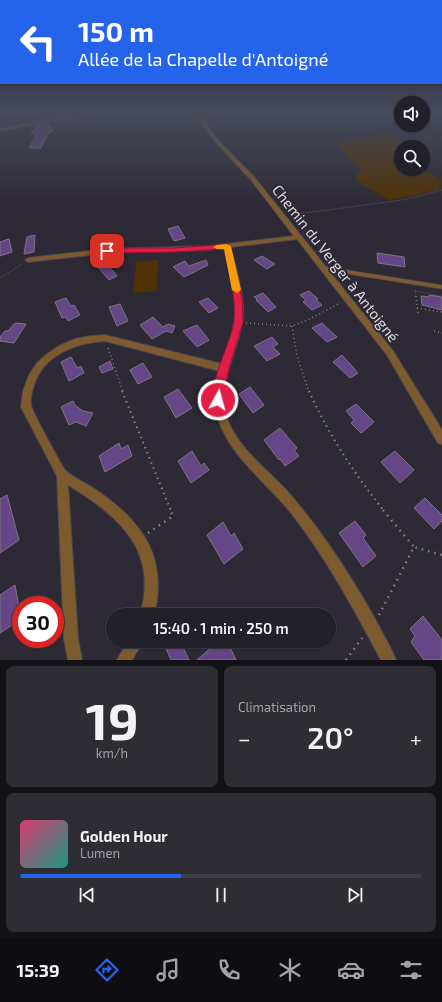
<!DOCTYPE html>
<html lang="fr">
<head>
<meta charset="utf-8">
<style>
	body { margin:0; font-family:"Exo 2",sans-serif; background:#2e2d34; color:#f1f3f6; height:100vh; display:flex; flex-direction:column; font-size:15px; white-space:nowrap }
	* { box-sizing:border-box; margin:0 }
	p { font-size:13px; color:#a2a3a8 }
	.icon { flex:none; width:22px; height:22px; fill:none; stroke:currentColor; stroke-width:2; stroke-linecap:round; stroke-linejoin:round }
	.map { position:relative; height:660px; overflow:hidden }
	.drawer { display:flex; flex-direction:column; gap:6px; padding:6px; background:#131216; flex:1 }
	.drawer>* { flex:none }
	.top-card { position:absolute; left:0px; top:0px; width:442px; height:84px; box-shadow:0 1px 3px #0004,0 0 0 1px #3f3e45; background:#2563eb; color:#fff; overflow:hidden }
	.tools { position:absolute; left:394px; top:96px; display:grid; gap:8px }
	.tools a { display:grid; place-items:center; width:36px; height:36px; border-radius:50%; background:#222028; box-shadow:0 1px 3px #0004,0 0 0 1px #3f3e45; font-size:20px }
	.speed { position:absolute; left:12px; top:596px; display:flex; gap:8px; font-size:20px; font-weight:700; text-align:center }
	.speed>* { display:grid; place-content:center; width:52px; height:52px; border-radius:50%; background:#222028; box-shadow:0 1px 3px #0004,0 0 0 1px #3f3e45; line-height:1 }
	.speed .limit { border:6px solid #d22; background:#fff; color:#111 }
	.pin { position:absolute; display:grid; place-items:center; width:34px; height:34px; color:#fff; margin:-17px; border-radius:8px; box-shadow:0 2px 6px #0006 }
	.me { position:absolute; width:44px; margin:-22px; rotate:7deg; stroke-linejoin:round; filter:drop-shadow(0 0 3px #0008) }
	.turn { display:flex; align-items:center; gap:14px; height:84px; padding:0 12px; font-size:18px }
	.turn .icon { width:52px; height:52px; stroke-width:2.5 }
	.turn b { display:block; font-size:28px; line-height:34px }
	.big { font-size:30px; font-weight:600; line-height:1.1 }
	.drawer .tile { flex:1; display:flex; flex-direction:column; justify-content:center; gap:6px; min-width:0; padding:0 14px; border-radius:8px; background:#2e2d34 }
	.drawer .dial { align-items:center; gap:0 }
	.dial b { font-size:52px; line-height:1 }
	.song { display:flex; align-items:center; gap:12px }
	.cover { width:48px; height:48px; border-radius:6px; background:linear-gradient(135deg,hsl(340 70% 55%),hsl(170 70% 35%)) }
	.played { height:4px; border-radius:2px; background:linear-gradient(90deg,#2563eb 40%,#3f3e45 40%) }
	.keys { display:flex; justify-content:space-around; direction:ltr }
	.heat { display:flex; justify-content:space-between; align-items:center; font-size:22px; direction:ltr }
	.drawer .tiles { flex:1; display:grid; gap:6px; grid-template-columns:1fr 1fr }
	.tile:last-child { grid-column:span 2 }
	.trip { position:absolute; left:106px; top:608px; width:230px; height:40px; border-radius:20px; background:#222028; box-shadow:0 1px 3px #0004,0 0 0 1px #3f3e45; font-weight:600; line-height:40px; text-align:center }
	.dock { display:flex; height:64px; justify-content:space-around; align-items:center; background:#0e0d10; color:#a2a3a8 }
	.dock .icon { width:28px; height:28px }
	.dock .active { color:#2563eb }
	.dock b { font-size:18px; color:#f1f3f6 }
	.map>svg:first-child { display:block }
	.green { fill:#4f3104 }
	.building { fill:#654687; stroke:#7c7683 }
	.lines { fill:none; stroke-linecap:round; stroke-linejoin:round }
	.service-casing { stroke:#4a4651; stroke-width:5 }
	.minor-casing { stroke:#4a4651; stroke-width:2 }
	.path-far3 { stroke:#85828b; stroke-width:1; stroke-dasharray:0.5 1.5; stroke-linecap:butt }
	.path-far2 { stroke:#85828b; stroke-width:1.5; stroke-dasharray:1 3; stroke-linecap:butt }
	.path-far1 { stroke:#85828b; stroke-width:2; stroke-dasharray:1.5 4; stroke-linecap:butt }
	.path { stroke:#85828b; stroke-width:2.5; stroke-dasharray:1.5 5; stroke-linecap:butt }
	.service { stroke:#7e5b2f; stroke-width:3.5 }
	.minor { fill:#7e5b2f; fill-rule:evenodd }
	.route { fill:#e11d48; stroke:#92132f }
	.slow { fill:#f59e0b }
	.labels { text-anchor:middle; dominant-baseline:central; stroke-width:4; stroke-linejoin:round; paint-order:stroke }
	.street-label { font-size:15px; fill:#dddae2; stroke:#2e2a35 }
</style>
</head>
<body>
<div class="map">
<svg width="442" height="660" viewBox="0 0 442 660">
	<rect width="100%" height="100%" fill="#2e2a35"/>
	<g class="green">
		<path d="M386,135L412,147H401V149L392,151L401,157V169C416,169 431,171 442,182L438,190L389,200L358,182L355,177L362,170L332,142Z"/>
		<path d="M158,260L157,291L133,293L136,262Z"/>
	</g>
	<g class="building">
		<path d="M48,123L53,131L49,132L41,148H29L37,134H31L36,126Z"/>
		<path d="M178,226L185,238L174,241L168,229Z"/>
		<path d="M35,235L34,252L24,254L27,237Z"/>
		<path d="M9,239L12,252L0,256V242Z"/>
		<path d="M377,253L404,257L405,267L378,263Z"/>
		<path d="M262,256L275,264L267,269L254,260Z"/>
		<path d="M206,260L208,265L184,277L173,267L185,261L189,266Z"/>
		<path d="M107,264L117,276L109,280L98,267Z"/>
		<path d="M309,291L318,299L316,300L322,305L312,310L303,302L306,300L300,295Z"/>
		<path d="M263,293L270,300H269L276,307L268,312L256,300L257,299L254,297Z"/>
		<path d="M429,295L442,297V310L422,305L421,296L429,297Z"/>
		<path d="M66,298L71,306L74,305L80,315L68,321L66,317L62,318L55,302Z"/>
		<path d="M208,298L218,308L209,313L199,302Z"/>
		<path d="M120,304L128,321L117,326L109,307Z"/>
		<path d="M153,317L163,327L168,324L175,326L172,333L166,331L152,339L140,325Z"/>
		<path d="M15,323L26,324L14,343L0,341V337L5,331H8Z"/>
		<path d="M322,323L337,337L327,342L312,328Z"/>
		<path d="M197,325L209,340L197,347L183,331Z"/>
		<path d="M272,337L278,344L273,347L280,354L267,361L254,346Z"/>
		<path d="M342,355L358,373L350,378L333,362Z"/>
		<path d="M71,357L77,368L81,366L84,373L69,381L61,362Z"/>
		<path d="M110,361L113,369L102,373L99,367Z"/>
		<path d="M143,363L152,377L138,384L130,370Z"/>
		<path d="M250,387L264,405L253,413L239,394Z"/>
		<path d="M178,389L192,408L176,418L164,397Z"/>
		<path d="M73,401L75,405L83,411L93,413L86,426L76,422L69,425L61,407Z"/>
		<path d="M356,404L374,422L361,433L351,423L354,420L346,411Z"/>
		<path d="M280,428L297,448L294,450L299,456L285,466L280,459L279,460L264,440Z"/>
		<path d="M119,443L121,449L128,445L132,456L105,472L99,456Z"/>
		<path d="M192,451L201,466L204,463L209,470L191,483L178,461Z"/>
		<path d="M395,451L414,470L400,483L381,462Z"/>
		<path d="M7,495L19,540L0,553V499Z"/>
		<path d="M425,498L442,515V521L434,529L414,508Z"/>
		<path d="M355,521L366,535L363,538L376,556L363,567L339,533Z"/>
		<path d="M223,522L231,536L234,533L243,549L224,564L207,535Z"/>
		<path d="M15,585L21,619L0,633V595Z"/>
		<path d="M423,616L442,640V660H424L411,642L415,636L410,629Z"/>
		<path d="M163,641H180L189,660H171Z"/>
		<path d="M213,641H227L236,660H197L215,644Z"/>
	</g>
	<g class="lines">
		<g class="service-casing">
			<path id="service" d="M322,268L442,287"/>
		</g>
		<g class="minor-casing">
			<g id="minor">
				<path d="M102,113H114L62,119L0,131V129L62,117Z"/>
				<path d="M195,113H199L216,138L255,178L393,351L442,430V444L438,443L387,355L297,239L230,247C236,269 244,292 243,315C241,349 216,382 226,416C238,451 272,472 294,499C325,536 351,576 374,617C381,631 390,645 396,660H381C354,609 327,559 291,513C269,485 238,463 222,429C213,410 214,391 220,371L105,341C76,343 44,354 34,385C32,391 30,399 31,405C31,410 61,464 65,470C70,476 86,483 93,488C113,501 131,516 144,536C159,559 161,589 154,615H140C159,550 119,516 68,485L78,639L82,660H68L64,639L57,476L21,407L23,391L29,375L37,363L47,354L59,346L75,339L90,336L105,335L222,364C227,348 234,332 235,316C237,293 229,270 224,248L208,250L107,253L28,262L25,260L28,258L107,249L208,246L294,236L251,180L214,140Z"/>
				<path d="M128,641H143L132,660H117Z"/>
			</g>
		</g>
		<g class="path-far3">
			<path d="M290,215L402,200L442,190"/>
			<path d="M0,278L22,264"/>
			<path d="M415,290L416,297"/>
			<path d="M415,291L442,296"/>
		</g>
		<g class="path-far2">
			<path d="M416,296L418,314"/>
			<path d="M417,308L442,312"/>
			<path d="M246,323L292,326L310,319L340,303"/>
			<path d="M292,326L297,356L309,392"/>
			<path d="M434,331L442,333"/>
			<path d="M108,348L123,392"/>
		</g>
		<g class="path-far1">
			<path d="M122,391L171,511"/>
			<path d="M309,391C328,434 354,473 384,511"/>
		</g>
		<g class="path">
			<path d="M383,510L414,547"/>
			<path d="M148,533L173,516L170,510"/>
			<path d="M379,615L414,547L442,555"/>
			<path d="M346,660L363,637"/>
		</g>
		<use href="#service" class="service"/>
		<use href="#minor" class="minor"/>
	</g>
	<linearGradient id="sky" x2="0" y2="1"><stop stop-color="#19171d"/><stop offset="0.55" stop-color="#464a5c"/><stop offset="1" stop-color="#464a5c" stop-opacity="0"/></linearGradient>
	<rect width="442" height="205" fill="url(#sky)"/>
	<path class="route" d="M227,244L231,246L242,298L243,322L229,368L222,404L218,405L215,404C206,385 232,342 234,321C236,297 229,272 224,249L175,252L107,253L104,251L107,248H175Z"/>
	<path class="slow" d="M227,244L231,246L241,290L237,293L232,290L224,249H217L213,247L217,245Z"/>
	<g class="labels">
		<g class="street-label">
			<text transform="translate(336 263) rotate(52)">Chemin du Verger à Antoigné</text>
		</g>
	</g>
</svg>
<div class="tools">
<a><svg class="icon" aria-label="sound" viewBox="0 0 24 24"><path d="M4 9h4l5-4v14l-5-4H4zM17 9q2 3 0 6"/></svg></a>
<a><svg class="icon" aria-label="search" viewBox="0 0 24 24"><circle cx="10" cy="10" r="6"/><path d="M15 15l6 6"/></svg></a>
</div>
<div class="speed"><div class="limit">30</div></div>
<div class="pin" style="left:107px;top:251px;background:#d93025"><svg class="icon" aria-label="arrive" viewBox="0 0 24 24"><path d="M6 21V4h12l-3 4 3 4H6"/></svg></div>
<svg class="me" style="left:218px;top:400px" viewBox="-20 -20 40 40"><circle r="17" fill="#e11d48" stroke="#fff" stroke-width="3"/><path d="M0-11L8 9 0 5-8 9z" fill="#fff"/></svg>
<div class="trip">15:40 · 1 min · 250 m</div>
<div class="top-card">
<div class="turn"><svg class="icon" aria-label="left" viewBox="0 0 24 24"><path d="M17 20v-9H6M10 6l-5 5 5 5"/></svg><div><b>150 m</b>Allée de la Chapelle d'Antoigné</div></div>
</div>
</div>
<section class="drawer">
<div class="tiles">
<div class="tile dial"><b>19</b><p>km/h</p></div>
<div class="tile"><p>Climatisation</p>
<div class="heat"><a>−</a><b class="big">20°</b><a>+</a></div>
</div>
<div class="tile">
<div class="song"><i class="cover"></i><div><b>Golden Hour</b><p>Lumen</p></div></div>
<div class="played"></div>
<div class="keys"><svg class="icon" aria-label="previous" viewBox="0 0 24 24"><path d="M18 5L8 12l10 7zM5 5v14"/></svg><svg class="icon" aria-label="pause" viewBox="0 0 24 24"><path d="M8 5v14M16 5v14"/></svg><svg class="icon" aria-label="next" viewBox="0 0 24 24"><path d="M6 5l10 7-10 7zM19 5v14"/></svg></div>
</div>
</div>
</section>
<nav class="dock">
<b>15:39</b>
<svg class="icon active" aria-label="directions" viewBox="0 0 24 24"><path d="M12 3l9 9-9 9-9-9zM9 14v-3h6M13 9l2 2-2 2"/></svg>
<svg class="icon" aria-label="music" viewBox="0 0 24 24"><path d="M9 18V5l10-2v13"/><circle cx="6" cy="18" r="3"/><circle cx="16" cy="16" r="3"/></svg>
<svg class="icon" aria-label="phone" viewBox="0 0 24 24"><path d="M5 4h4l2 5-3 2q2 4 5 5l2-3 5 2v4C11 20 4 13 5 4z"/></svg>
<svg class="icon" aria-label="climate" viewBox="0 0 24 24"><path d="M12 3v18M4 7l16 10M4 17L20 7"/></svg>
<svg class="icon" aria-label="car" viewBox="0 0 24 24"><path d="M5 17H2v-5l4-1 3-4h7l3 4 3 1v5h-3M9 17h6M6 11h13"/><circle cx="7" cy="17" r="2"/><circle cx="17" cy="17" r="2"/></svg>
<svg class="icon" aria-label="filters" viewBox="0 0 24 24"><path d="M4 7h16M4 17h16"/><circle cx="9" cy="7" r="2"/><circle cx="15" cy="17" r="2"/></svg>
</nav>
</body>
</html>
